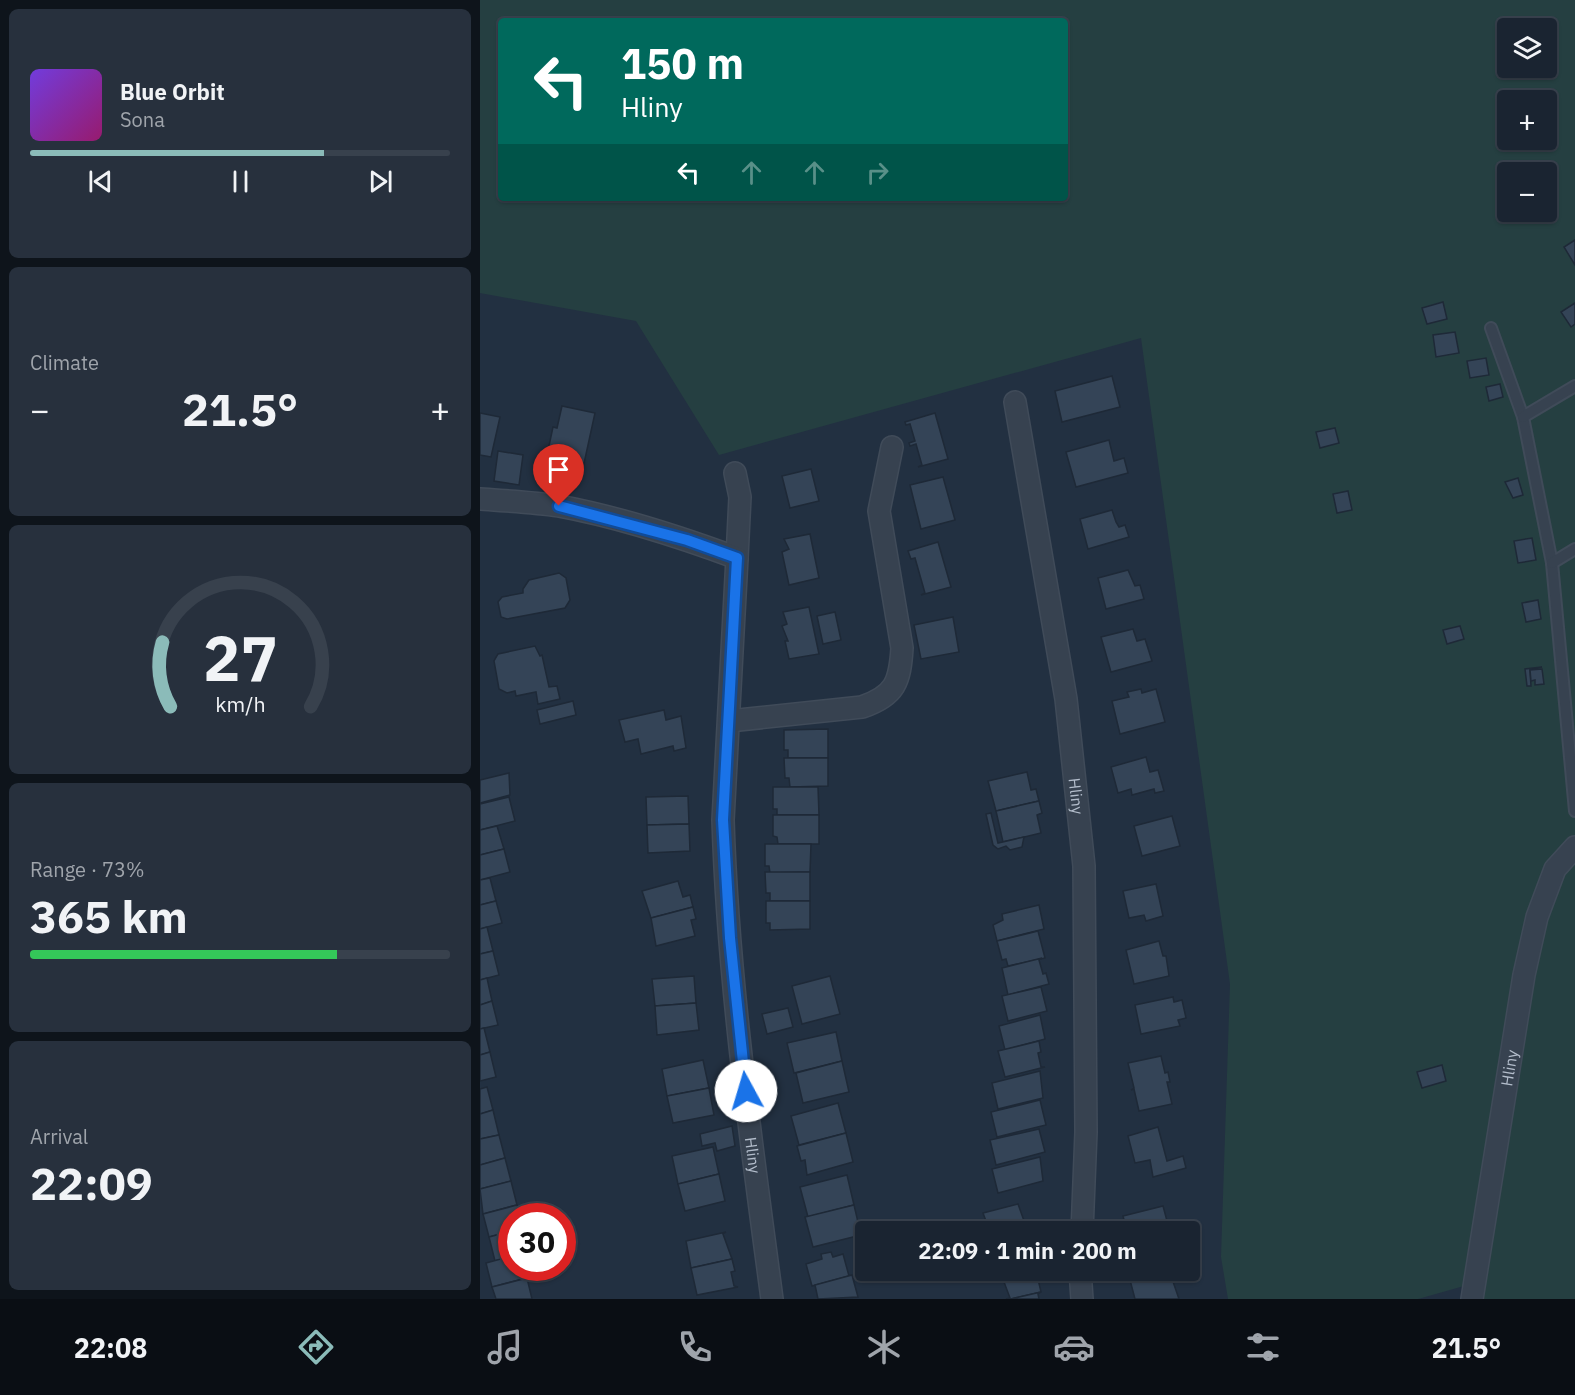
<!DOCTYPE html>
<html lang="en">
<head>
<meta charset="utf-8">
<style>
	body { margin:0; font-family:"IBM Plex Sans",sans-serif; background:#27303d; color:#f1f3f6; height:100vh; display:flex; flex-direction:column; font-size:22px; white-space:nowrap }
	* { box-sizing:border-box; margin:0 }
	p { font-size:20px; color:#9fa4ab }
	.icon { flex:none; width:33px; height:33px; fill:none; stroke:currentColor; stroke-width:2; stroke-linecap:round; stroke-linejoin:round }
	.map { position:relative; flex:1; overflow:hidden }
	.details { display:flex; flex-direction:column; gap:9px; padding:9px; background:#0e141b; width:480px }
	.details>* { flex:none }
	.banner { position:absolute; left:18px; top:18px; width:570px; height:183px; border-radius:6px; box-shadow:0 2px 4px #0004,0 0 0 2px #38414d; background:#00695c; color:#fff; overflow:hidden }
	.tools { position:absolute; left:1017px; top:18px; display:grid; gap:12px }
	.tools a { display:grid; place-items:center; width:60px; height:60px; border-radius:6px; background:#1a2431; box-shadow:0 2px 4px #0004,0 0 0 2px #38414d; font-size:30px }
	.speed { position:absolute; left:18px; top:1203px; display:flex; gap:12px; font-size:30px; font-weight:700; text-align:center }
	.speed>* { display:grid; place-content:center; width:78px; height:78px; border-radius:50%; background:#1a2431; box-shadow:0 2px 4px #0004,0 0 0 2px #38414d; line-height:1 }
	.speed .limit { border:9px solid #d22; background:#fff; color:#111 }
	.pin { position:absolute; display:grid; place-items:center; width:51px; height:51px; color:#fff; margin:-62px -26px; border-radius:50% 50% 50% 0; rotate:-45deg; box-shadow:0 0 6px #0007 }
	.pin .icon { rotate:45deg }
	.me { position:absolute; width:66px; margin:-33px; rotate:354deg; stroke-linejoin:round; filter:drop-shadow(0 0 4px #0008) }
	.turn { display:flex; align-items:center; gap:21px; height:126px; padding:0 24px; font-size:27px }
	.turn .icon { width:78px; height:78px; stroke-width:2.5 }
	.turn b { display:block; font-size:42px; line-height:51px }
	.lanes { display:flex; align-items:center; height:57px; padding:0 24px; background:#0003; justify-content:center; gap:30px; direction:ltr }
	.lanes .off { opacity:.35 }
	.big { font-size:45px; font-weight:700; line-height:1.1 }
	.details .card { flex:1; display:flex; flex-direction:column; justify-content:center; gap:9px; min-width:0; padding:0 21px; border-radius:9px; background:#27303d }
	.details .dial { align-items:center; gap:0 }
	.dial svg { height:156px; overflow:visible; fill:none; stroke:#38414d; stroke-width:7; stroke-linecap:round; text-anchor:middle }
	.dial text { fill:#f1f3f6; stroke:none }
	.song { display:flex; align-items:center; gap:18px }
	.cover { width:72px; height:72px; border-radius:9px; background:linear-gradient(135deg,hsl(260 70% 55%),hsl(320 70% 35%)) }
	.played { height:6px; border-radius:3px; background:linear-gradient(90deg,#8bbbb9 70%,#38414d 70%) }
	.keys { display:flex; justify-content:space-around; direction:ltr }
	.heat { display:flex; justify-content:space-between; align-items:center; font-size:33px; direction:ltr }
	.charge { height:9px; border-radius:4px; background:linear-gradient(90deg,#34c759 73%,#38414d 0) }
	.trip { position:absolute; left:375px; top:1221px; width:345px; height:60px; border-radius:6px; background:#1a2431; box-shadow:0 2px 4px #0004,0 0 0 2px #38414d; font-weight:700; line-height:60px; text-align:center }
	.menu { display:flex; height:96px; justify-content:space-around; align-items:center; background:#0a0e14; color:#9fa4ab }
	.menu .icon { width:42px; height:42px }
	.menu .selected { color:#8bbbb9 }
	.menu b { font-size:27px; color:#f1f3f6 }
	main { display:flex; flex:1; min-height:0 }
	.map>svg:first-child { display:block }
	.green { fill:#253f41; fill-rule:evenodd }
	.building { fill:#344457; stroke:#1e2937; stroke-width:1.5 }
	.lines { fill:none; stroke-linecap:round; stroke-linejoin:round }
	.lane-casing { stroke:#404b59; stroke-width:14 }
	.street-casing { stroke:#404b59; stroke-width:24 }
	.lane { stroke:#374250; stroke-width:10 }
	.street { stroke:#374250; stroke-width:21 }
	.route-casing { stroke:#114b97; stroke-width:15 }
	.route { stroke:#1a73e8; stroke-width:10 }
	.labels { text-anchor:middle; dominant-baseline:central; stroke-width:6; stroke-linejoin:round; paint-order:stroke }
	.street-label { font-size:16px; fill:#b3bdcb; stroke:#1c2735 }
</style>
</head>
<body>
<main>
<section class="details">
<div class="card">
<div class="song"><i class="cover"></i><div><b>Blue Orbit</b><p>Sona</p></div></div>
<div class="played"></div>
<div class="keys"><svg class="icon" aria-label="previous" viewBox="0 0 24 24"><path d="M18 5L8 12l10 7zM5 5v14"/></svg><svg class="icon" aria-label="pause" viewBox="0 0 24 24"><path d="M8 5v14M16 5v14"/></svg><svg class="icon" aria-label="next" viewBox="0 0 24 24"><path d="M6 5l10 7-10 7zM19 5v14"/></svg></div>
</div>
<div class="card"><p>Climate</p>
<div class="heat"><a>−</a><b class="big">21.5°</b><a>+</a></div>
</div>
<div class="card dial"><svg viewBox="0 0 100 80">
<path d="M14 69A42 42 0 1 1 86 69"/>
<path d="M14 69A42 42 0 0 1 10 36" stroke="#8bbbb9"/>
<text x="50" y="56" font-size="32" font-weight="700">27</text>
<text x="50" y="72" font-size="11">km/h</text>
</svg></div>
<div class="card"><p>Range · 73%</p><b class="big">365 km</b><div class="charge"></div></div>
<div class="card"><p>Arrival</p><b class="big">22:09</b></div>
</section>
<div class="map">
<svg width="1095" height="1299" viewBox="0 0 1095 1299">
	<rect width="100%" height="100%" fill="#223041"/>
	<path class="green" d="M0,0H1095V1299H990L991,1284L938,1299H748L741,1257L750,984L661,338L239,455L156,321L0,293ZM21,21H585V198H21ZM1028,28H1066V68H1028ZM1028,100H1066V140H1028ZM1028,172H1066V212H1028Z"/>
	<g class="building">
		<path d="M1095,240V265L1084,247Z"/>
		<path d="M963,302L967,319L947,324L942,308Z"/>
		<path d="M1095,303V324L1091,327L1081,312Z"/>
		<path d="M975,332L979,353L956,357L953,335Z"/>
		<path d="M1006,358L1009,375L990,378L987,361Z"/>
		<path d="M632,376L640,407L582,422L575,391Z"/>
		<path d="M1020,384L1023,397L1009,401L1006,387Z"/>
		<path d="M82,406L115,413L103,468L66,460L73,427L77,428Z"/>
		<path d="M0,413L20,417L11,457L0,455Z"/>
		<path d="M455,413L468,459L438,467L442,465L436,444L430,446L429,443L435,441L430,424L426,425L425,422Z"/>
		<path d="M855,428L859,443L840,448L836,432Z"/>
		<path d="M629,440L634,461L644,458L648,473L596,487L586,452Z"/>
		<path d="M18,451L43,455L39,485L14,481Z"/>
		<path d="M331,469L339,501L310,508L302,476Z"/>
		<path d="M463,477L475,520L441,529L430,485Z"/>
		<path d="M1038,478L1043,495L1033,498L1025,482Z"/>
		<path d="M868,491L872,510L857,513L853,494Z"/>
		<path d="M632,510L636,522L639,527L645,525L649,537L608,549L600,519Z"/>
		<path d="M330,534L339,578L309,585L302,552L309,549L304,539Z"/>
		<path d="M1052,538L1056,560L1038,563L1034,541Z"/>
		<path d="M458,542L471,587L441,595L445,593L435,558L431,559L428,551Z"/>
		<path d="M648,570L655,586L660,585L664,599L626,609L618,578Z"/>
		<path d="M79,573L86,578L90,600L85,608L27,619L21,617L18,602L22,597L43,593V589L49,580Z"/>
		<path d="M1058,600L1061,619L1046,622L1042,603Z"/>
		<path d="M329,607L339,654L309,659L305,641H308L302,626L307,624L303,612Z"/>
		<path d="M355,612L361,640L343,644L337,616Z"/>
		<path d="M473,617L479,652L441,659L434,625Z"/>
		<path d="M980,626L984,639L967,644L963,630Z"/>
		<path d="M653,629L657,641L665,639L672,661L631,672L621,637Z"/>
		<path d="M55,646L60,656L62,655L69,687L77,686L80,699L58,704L56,692L36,696L35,691L27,693L19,689L14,661L18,654Z"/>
		<path d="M1062,667L1050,670L1051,686H1047L1045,669Z"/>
		<path d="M1062,669L1064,684L1055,685V680L1051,681L1050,670Z"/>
		<path d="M661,689L662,693L676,689L685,722L640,734L632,701L649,697L647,692Z"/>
		<path d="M93,701L96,715L60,724L57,710Z"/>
		<path d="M184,710L186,720L201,716L206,748L194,751L193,746L161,754L158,739L145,742L139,720Z"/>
		<path d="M348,729V758H308V750H304V730Z"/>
		<path d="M666,757L670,772L678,770L684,791L675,793L674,789L652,795L651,789L638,793L631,767Z"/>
		<path d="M304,758H348V786L310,787L309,778H305Z"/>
		<path d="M547,772L551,790L556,789L559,801L516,811L508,781Z"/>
		<path d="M29,773L30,795L0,803V780Z"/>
		<path d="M293,787H338L339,815H297V809H293Z"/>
		<path d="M208,796L209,824L167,825L166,797Z"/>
		<path d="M29,797L35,821L0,830V804Z"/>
		<path d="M559,801L562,813L557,815L561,833L523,842L516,811Z"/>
		<path d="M511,813L518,843L544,837L542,847L530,850L526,846L518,849L513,845L506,814Z"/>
		<path d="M293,815H339V844H298L297,837L293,836Z"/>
		<path d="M692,816L700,846L662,856L654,826Z"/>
		<path d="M209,824L210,851L168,853L167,825Z"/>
		<path d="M17,826L24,849L0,855V830Z"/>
		<path d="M285,844H331L330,872L290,873L289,866H285Z"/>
		<path d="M24,849L30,872L0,880V855Z"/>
		<path d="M285,872H330V901H290V893H286Z"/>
		<path d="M10,878L16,901L0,905V880Z"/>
		<path d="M198,881L203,897L210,895L213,907L171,918L162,891Z"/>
		<path d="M676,884L683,916L666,921L664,915L649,918L643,891Z"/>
		<path d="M16,901L22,923L0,929V905Z"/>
		<path d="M286,901H330V929L290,930V923H286Z"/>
		<path d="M559,905L564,929L517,941L513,925L523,920L522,914Z"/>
		<path d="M213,907L216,919L211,920L215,936L176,946L171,918Z"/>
		<path d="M7,927L13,951L0,954V929Z"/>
		<path d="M558,931L565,958L528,966L526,959L522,960L517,941Z"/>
		<path d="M679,941L683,956H686L689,976L654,984L646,950Z"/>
		<path d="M13,951L19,975L0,980V954Z"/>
		<path d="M562,958L559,960L563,974L566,973L569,984L528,995L522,968Z"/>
		<path d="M214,976L216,1003L175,1006L172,979Z"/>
		<path d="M350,976L360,1014L322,1024L312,986Z"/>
		<path d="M7,978L12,1001L0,1005V980Z"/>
		<path d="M561,987L567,1011L528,1021L522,996Z"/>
		<path d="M693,997L694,1002L702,1000L706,1018L698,1020L700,1026L661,1034L655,1005Z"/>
		<path d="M12,1001L18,1025L0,1029V1005Z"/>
		<path d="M216,1003L219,1030L177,1035L175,1006Z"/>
		<path d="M308,1008L313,1027L287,1034L282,1014Z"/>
		<path d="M560,1015L565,1039L525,1050L519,1026Z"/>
		<path d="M4,1028L10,1052L0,1055V1029Z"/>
		<path d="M356,1032L362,1061L314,1073L307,1043Z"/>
		<path d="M559,1041L561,1052L558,1053L561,1067H565L525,1077L518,1051Z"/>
		<path d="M10,1052L16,1077L0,1081V1055Z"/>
		<path d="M681,1056L685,1073L688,1072L690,1082H687L692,1104L659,1111L654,1089L651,1090L654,1088L648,1063Z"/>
		<path d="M223,1060L229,1088L187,1096L182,1069Z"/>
		<path d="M362,1061L369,1092L323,1103L316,1073Z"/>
		<path d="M962,1065L966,1081L942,1088L937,1072Z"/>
		<path d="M560,1071L563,1098L518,1109L512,1083Z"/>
		<path d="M7,1087L13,1110L0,1114V1089Z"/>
		<path d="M229,1088L234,1115L193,1123L187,1096Z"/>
		<path d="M560,1100L566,1125L517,1137L511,1112Z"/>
		<path d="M358,1103L366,1133L319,1145L311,1116Z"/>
		<path d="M13,1110L19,1135L0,1139V1114Z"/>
		<path d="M252,1126L255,1146L237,1151L235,1143L222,1146L220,1134Z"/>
		<path d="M678,1127L687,1161L703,1156L706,1168L673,1177L670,1160L655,1163L648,1136Z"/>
		<path d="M559,1129L565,1152L516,1165L510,1140Z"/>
		<path d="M366,1133L373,1162L327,1175L325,1160L321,1161L317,1146Z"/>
		<path d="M19,1135L25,1158L0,1165V1139Z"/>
		<path d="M233,1147L239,1174L198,1184L192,1156Z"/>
		<path d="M560,1157L563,1181L518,1193L512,1169Z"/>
		<path d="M25,1158L31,1181L0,1189V1165Z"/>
		<path d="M239,1174L245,1201L205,1211L198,1184Z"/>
		<path d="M367,1175L374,1205L328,1217L320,1187Z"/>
		<path d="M31,1181L37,1205L3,1214L0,1189Z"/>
		<path d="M538,1204L548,1232H510L503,1213Z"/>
		<path d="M37,1205L40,1216H32V1231L9,1237L3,1214Z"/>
		<path d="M374,1205L381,1235L333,1247L325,1217Z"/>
		<path d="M683,1206L690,1232H647L643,1216Z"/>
		<path d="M32,1231V1256L15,1261L9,1237Z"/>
		<path d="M246,1232L243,1234L252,1259L211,1268L206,1241Z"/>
		<path d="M351,1252L353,1257L363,1254L369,1276L332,1286L326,1264L342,1259L341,1254Z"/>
		<path d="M32,1256V1268H44L47,1278L12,1287L6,1263Z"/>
		<path d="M252,1259L255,1271L251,1272L254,1286L258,1287L217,1295L211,1268Z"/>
		<path d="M536,1270H552L555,1280L558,1279L561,1292L531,1299H526L530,1298L521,1274Z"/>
		<path d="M564,1270H581V1275L566,1278Z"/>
		<path d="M689,1270L699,1299H655L650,1280Z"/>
		<path d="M372,1275L378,1297L338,1299L335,1285Z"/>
		<path d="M47,1278L52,1299H16L12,1287Z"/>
		<path d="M561,1292L558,1294L559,1299H531Z"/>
	</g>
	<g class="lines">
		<g class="lane-casing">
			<g id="lane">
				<path d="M1011,328L1043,417L1072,563L1095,811"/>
				<path d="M1043,417L1095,386"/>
				<path d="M1072,563L1095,549"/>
			</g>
		</g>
		<g class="street-casing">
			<g id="street">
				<path id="s1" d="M535,402L586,699L604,866L606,1132L602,1232"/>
				<path d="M255,473L260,497L257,558"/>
				<path id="s2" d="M0,499C26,501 53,502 79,506C139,517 200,537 257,558L243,820C248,980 271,1140 292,1299"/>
				<path d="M249,721L382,707C415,696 420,682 422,648L399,511L412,447"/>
				<path d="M600,1270L602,1299"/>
				<path id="s3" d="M992,1299L1044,975L1057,917L1075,869L1095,847"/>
			</g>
		</g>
		<use href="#lane" class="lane"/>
		<use href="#street" class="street"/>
	</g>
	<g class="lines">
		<g class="route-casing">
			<path id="route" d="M79,506L207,540L257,558L243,820L250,938L266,1091"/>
		</g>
		<use href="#route" class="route"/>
	</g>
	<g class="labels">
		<g class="street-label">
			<text stroke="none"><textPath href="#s1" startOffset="399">Hliny</textPath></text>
			<text stroke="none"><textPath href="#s3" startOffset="234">Hliny</textPath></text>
			<text stroke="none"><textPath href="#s2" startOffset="864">Hliny</textPath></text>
		</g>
	</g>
</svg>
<div class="tools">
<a><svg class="icon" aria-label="layers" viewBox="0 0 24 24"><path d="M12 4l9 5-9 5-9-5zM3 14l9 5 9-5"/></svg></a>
<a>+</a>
<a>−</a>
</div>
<div class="speed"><div class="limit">30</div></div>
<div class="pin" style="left:79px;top:506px;background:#d93025"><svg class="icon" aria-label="arrive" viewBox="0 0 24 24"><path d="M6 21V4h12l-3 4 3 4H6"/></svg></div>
<svg class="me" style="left:266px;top:1091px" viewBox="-20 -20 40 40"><circle r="19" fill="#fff"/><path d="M0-13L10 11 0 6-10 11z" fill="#1a73e8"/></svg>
<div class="trip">22:09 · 1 min · 200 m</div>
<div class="banner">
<div class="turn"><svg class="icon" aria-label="left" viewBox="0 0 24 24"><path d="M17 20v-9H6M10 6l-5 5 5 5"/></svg><div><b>150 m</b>Hliny</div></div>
<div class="lanes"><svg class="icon" aria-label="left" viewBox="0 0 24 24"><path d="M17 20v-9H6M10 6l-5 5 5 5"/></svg><svg class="icon off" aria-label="ahead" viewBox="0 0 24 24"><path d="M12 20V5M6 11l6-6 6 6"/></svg><svg class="icon off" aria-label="ahead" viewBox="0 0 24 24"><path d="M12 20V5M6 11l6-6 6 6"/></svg><svg class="icon off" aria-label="right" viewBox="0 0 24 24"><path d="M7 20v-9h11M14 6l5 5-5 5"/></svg></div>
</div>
</div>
</main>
<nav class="menu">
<b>22:08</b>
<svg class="icon selected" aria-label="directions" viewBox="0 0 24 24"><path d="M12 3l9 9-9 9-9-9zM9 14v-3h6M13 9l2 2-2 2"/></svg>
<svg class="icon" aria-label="music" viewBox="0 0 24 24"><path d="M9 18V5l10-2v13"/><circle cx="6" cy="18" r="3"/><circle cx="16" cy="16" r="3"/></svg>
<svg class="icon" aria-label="phone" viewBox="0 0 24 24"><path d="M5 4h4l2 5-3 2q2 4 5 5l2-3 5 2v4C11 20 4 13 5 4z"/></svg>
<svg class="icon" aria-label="climate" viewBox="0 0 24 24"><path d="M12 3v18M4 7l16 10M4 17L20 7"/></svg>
<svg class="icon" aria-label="car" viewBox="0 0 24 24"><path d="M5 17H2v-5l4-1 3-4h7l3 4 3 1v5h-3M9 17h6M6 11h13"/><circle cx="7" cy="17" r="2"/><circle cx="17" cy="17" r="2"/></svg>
<svg class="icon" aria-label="filters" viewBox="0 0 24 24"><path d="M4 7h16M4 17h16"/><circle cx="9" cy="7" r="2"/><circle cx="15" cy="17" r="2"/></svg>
<b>21.5°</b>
</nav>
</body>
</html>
